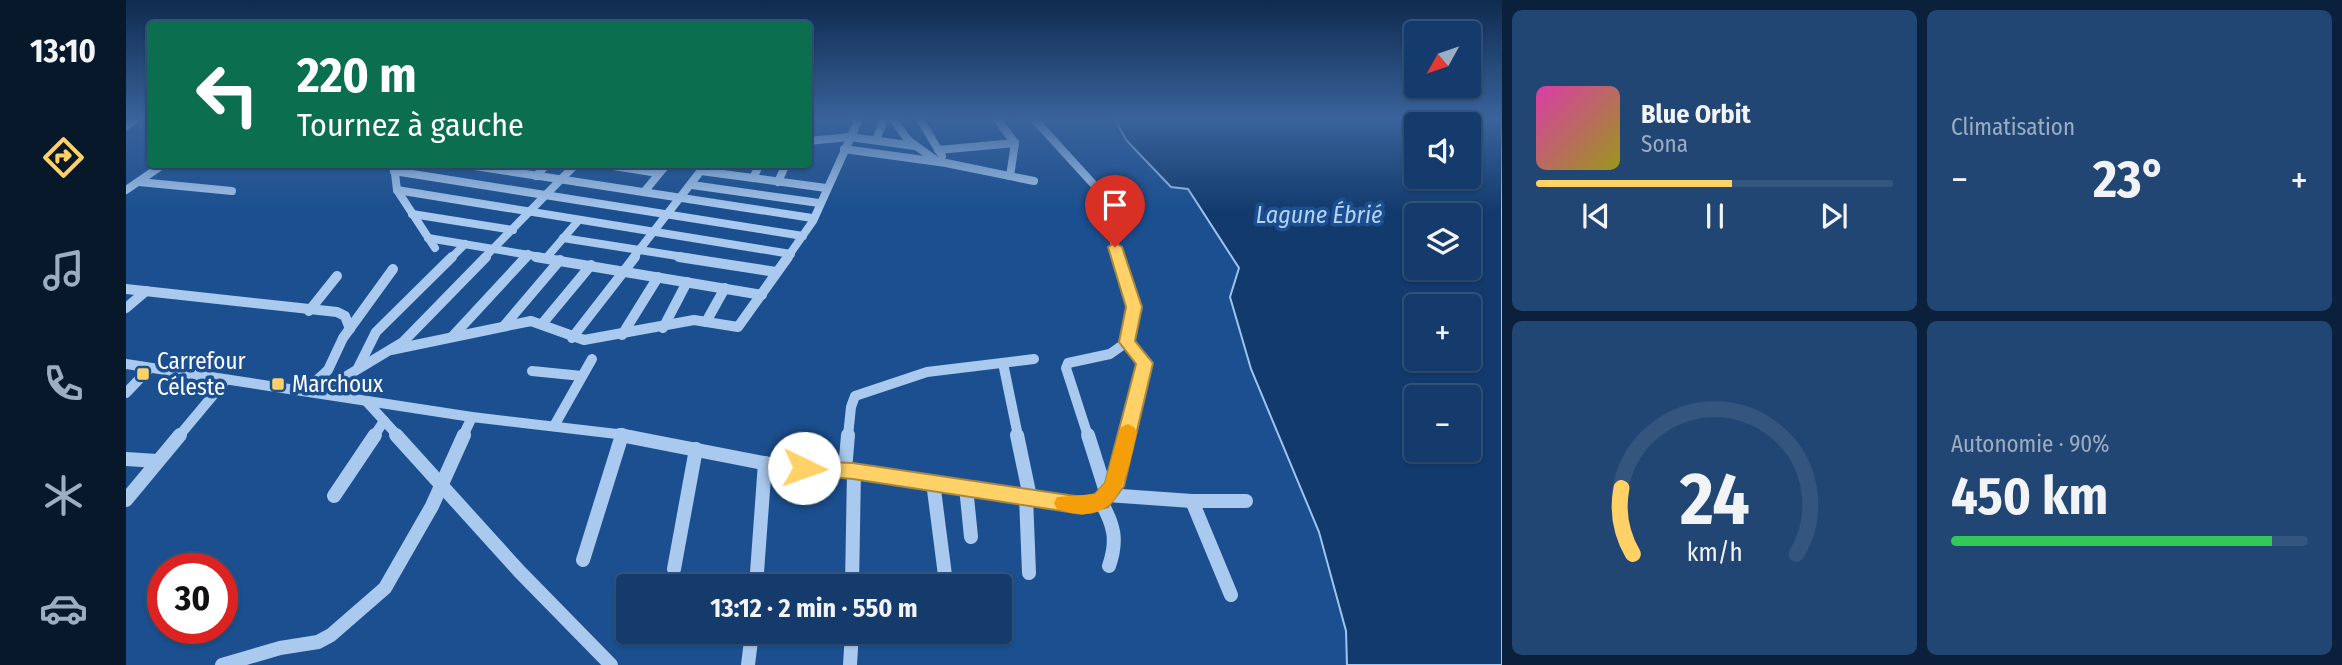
<!DOCTYPE html>
<html lang="fr">
<head>
<meta charset="utf-8">
<style>
	body { margin:0; font-family:"Fira Sans Condensed",sans-serif; background:#214673; color:#f1f3f6; height:100vh; display:flex; flex-direction:column; font-size:26px; white-space:nowrap }
	* { box-sizing:border-box; margin:0 }
	p { font-size:23px; color:#9dadc1 }
	.icon { flex:none; width:38px; height:38px; fill:none; stroke:currentColor; stroke-width:2; stroke-linecap:round; stroke-linejoin:round }
	.map { position:relative; flex:1; overflow:hidden }
	.panel { display:flex; flex-direction:column; gap:10px; padding:10px; background:#0b203b; width:840px }
	.panel>* { flex:none }
	.guide { position:absolute; left:21px; top:21px; width:665px; height:147px; border-radius:7px; box-shadow:0 2px 5px #0004,0 0 0 2px #33557e; background:#0b6e4f; color:#fff; overflow:hidden }
	.needle { width:46px; rotate:230deg }
	.tools { position:absolute; left:1278px; top:21px; display:grid; gap:14px }
	.tools a { display:grid; place-items:center; width:77px; height:77px; border-radius:7px; background:#143b6b; box-shadow:0 2px 5px #0004,0 0 0 2px #33557e; font-size:35px }
	.speed { position:absolute; left:21px; top:553px; display:flex; gap:14px; font-size:35px; font-weight:700; text-align:center }
	.speed>* { display:grid; place-content:center; width:91px; height:91px; border-radius:50%; background:#143b6b; box-shadow:0 2px 5px #0004,0 0 0 2px #33557e; line-height:1 }
	.speed .limit { border:10px solid #d22; background:#fff; color:#111 }
	.pin { position:absolute; display:grid; place-items:center; width:60px; height:60px; color:#fff; margin:-72px -30px; border-radius:50% 50% 50% 0; rotate:-45deg; box-shadow:0 0 7px #0007 }
	.pin .icon { rotate:45deg }
	.me { position:absolute; width:77px; margin:-38px; rotate:93deg; stroke-linejoin:round; filter:drop-shadow(0 0 5px #0008) }
	.turn { display:flex; align-items:center; gap:24px; height:147px; padding:0 35px; font-size:32px }
	.turn .icon { width:91px; height:91px; stroke-width:2.5 }
	.turn b { display:block; font-size:49px; line-height:60px }
	.big { font-size:52px; font-weight:700; line-height:1.1 }
	.panel .card { flex:1; display:flex; flex-direction:column; justify-content:center; gap:10px; min-width:0; padding:0 24px; border-radius:10px; background:#214673 }
	.panel .dial { align-items:center; gap:0 }
	.dial svg { height:182px; overflow:visible; fill:none; stroke:#33557e; stroke-width:7; stroke-linecap:round; text-anchor:middle }
	.dial text { fill:#f1f3f6; stroke:none }
	.song { display:flex; align-items:center; gap:21px }
	.cover { width:84px; height:84px; border-radius:10px; background:linear-gradient(135deg,hsl(320 70% 55%),hsl(60 70% 35%)) }
	.played { height:7px; border-radius:4px; background:linear-gradient(90deg,#ffd166 55%,#33557e 55%) }
	.keys { display:flex; justify-content:space-around; direction:ltr }
	.heat { display:flex; justify-content:space-between; align-items:center; font-size:38px; direction:ltr }
	.charge { height:10px; border-radius:5px; background:linear-gradient(90deg,#34c759 90%,#33557e 0) }
	.panel .tiles { flex:1; display:grid; gap:10px; grid-template-columns:repeat(2,1fr) }
	.trip { position:absolute; left:490px; top:574px; width:396px; height:70px; border-radius:7px; background:#143b6b; box-shadow:0 2px 5px #0004,0 0 0 2px #33557e; font-weight:700; line-height:70px; text-align:center }
	main { display:flex; flex:1; min-height:0 }
	.dock { display:flex; flex-direction:column; width:126px; justify-content:space-around; align-items:center; background:#08182b; color:#9dadc1 }
	.dock .icon { width:49px; height:49px }
	.dock .selected { color:#ffd166 }
	.dock b { font-size:32px; color:#f1f3f6 }
	.map>svg:first-child { display:block }
	.water { fill:#123a6d; stroke:#9cc4f0; stroke-width:2; fill-rule:evenodd }
	.lines { fill:none; stroke-linecap:round; stroke-linejoin:round }
	.minor-far2 { stroke:#a9c9ee; stroke-width:8 }
	.minor-far1 { stroke:#a9c9ee; stroke-width:10 }
	.minor { stroke:#a9c9ee; stroke-width:14 }
	.route { fill:#ffd166; stroke:#a68842; stroke-width:2 }
	.slow { fill:#f59e0b }
	.poi-dot { fill:#ffd166; stroke:#1b4f8f; stroke-width:2.5 }
	.labels { text-anchor:middle; dominant-baseline:central; stroke-width:7; stroke-linejoin:round; paint-order:stroke }
	.poi-label { font-size:23px; fill:#fff; stroke:#1b4f8f; text-anchor:start }
	.water-label { font-size:24px; font-style:italic; fill:#b5d3f5; stroke:#1b4f8f }
</style>
</head>
<body>
<main>
<nav class="dock">
<b>13:10</b>
<svg class="icon selected" aria-label="directions" viewBox="0 0 24 24"><path d="M12 3l9 9-9 9-9-9zM9 14v-3h6M13 9l2 2-2 2"/></svg>
<svg class="icon" aria-label="music" viewBox="0 0 24 24"><path d="M9 18V5l10-2v13"/><circle cx="6" cy="18" r="3"/><circle cx="16" cy="16" r="3"/></svg>
<svg class="icon" aria-label="phone" viewBox="0 0 24 24"><path d="M5 4h4l2 5-3 2q2 4 5 5l2-3 5 2v4C11 20 4 13 5 4z"/></svg>
<svg class="icon" aria-label="climate" viewBox="0 0 24 24"><path d="M12 3v18M4 7l16 10M4 17L20 7"/></svg>
<svg class="icon" aria-label="car" viewBox="0 0 24 24"><path d="M5 17H2v-5l4-1 3-4h7l3 4 3 1v5h-3M9 17h6M6 11h13"/><circle cx="7" cy="17" r="2"/><circle cx="17" cy="17" r="2"/></svg>
</nav>
<div class="map">
<svg width="1376" height="665" viewBox="0 0 1376 665">
	<rect width="100%" height="100%" fill="#1b4f8f"/>
	<path class="water" d="M989,119H1376V665H1221L1220,631L1193,532L1125,369L1104,297L1113,268L1062,189L1045,187L1000,140ZM1290,124H1342V177H1290ZM1290,215H1342V268H1290ZM1290,306H1342V359H1290ZM1290,397H1342V450H1290Z"/>
	<g class="lines">
		<g class="minor-far2">
			<path d="M767,119L782,140L808,159"/>
			<path d="M794,119L816,156"/>
			<path d="M871,119L889,143L884,176"/>
			<path d="M908,119L970,187L993,258"/>
			<path d="M0,126L9,119"/>
			<path d="M750,140L758,119"/>
			<path d="M682,141L724,137L789,146"/>
			<path d="M718,149L820,163L908,181"/>
			<path d="M812,150L889,143"/>
			<path d="M335,164L686,218"/>
			<path d="M475,164L532,173"/>
			<path d="M268,165L271,190L309,248"/>
			<path d="M268,171L677,236"/>
			<path d="M575,171L700,188"/>
			<path d="M410,176L421,164"/>
			<path d="M627,178L634,164"/>
			<path d="M13,182L106,191"/>
			<path d="M652,182L660,164"/>
			<path d="M566,185L693,203"/>
			<path d="M0,190L38,164"/>
			<path d="M271,190L665,254"/>
			<path d="M518,192L541,164"/>
			<path d="M286,214L387,230"/>
			<path d="M302,238L421,258"/>
			<path d="M437,238L564,258"/>
			<path d="M421,257L452,221"/>
			<path d="M325,258L339,244"/>
			<path d="M358,258L450,164"/>
			<path d="M398,258L402,254"/>
			<path d="M507,258L580,164"/>
			<path d="M661,258L687,221L733,119"/>
		</g>
		<g class="minor-far1">
			<path d="M410,257L636,295"/>
			<path d="M553,257L650,272"/>
			<path d="M0,289L211,312L219,316L224,329"/>
			<path d="M0,308L20,291"/>
			<path d="M183,311L211,276"/>
			<path d="M580,322L599,288"/>
			<path d="M416,324L465,265"/>
			<path d="M378,326L434,260"/>
			<path d="M537,328L561,282"/>
			<path d="M496,335L532,277"/>
			<path d="M326,337L400,257"/>
			<path d="M446,338L509,257"/>
			<path d="M265,350L405,321L458,340L568,320L612,327L662,257"/>
			<path d="M877,363L892,436"/>
			<path d="M0,364L346,417L508,436"/>
			<path d="M232,368L250,332L326,257"/>
			<path d="M406,371L456,376"/>
			<path d="M180,390L202,370L217,338L267,269"/>
			<path d="M194,392L277,342L360,257"/>
			<path d="M0,393L23,369"/>
			<path d="M240,401L272,436"/>
			<path d="M428,426L466,359"/>
			<path d="M53,436L99,381"/>
			<path d="M248,436L258,421"/>
			<path d="M337,436L346,417"/>
			<path d="M722,436L725,407L729,396L801,372L908,359"/>
			<path d="M962,436L940,368L942,363L984,354L1001,342L1008,307L992,257"/>
			<path d="M1001,436L1019,363L1001,342"/>
		</g>
		<g class="minor">
			<path d="M270,435L393,571L485,665"/>
			<path d="M494,435L658,467L728,471L956,506L975,502L988,487L1001,435"/>
			<path d="M891,435L904,497"/>
			<path d="M962,435L981,495L1066,501H1120"/>
			<path d="M0,459L31,461"/>
			<path d="M719,470L722,435"/>
			<path d="M807,482L820,583"/>
			<path d="M840,487L845,537"/>
			<path d="M208,496L249,435"/>
			<path d="M900,497L903,573"/>
			<path d="M0,500L54,435"/>
			<path d="M1066,501L1105,595"/>
			<path d="M975,502C988,525 992,540 983,566"/>
			<path d="M457,560L496,435"/>
			<path d="M548,569L570,449"/>
			<path d="M630,586L639,463"/>
			<path d="M726,586L728,471"/>
			<path d="M96,665L154,648L192,642L205,635L259,588L306,506L338,435"/>
			<path d="M622,665L626,632"/>
			<path d="M724,665L726,632"/>
		</g>
	</g>
	<linearGradient id="sky" x2="0" y2="1"><stop stop-color="#0f2b4f"/><stop offset="0.56" stop-color="#39639b"/><stop offset="1" stop-color="#39639b" stop-opacity="0"/></linearGradient>
	<rect width="1376" height="212" fill="url(#sky)"/>
	<path class="route" d="M989,243L996,247L1016,307L1009,341L1027,363L998,486L982,507L956,514L727,479L672,474L669,468L672,463L678,461L727,463L956,497L969,494L979,483L1010,364L993,342L1000,307L982,247Z"/>
	<path class="slow" d="M1002,424L1008,427L1011,432C1000,478 994,531 931,509L928,503L931,497L969,494L979,483L993,432L995,427Z"/>
	<g class="poi-dot">
		<rect x="10" y="367" width="14" height="14" rx="3.5"/>
		<rect x="145" y="377" width="14" height="14" rx="3.5"/>
	</g>
	<g class="labels">
		<g class="poi-label">
			<text x="31" y="361">Carrefour<tspan x="31" dy="26">Céleste</tspan></text>
			<text x="166" y="384">Marchoux</text>
		</g>
		<g class="water-label">
			<text x="1193" y="215">Lagune Ébrié</text>
		</g>
	</g>
</svg>
<div class="tools">
<a><svg class="needle" viewBox="-14 -14 28 28"><path d="M0-13l5 13h-10z" fill="#e53935"/><path d="M0 13l5-13h-10z" fill="#9dadc1"/></svg></a>
<a><svg class="icon" aria-label="sound" viewBox="0 0 24 24"><path d="M4 9h4l5-4v14l-5-4H4zM17 9q2 3 0 6"/></svg></a>
<a><svg class="icon" aria-label="layers" viewBox="0 0 24 24"><path d="M12 4l9 5-9 5-9-5zM3 14l9 5 9-5"/></svg></a>
<a>+</a>
<a>−</a>
</div>
<div class="speed"><div class="limit">30</div></div>
<div class="pin" style="left:989px;top:247px;background:#d93025"><svg class="icon" aria-label="arrive" viewBox="0 0 24 24"><path d="M6 21V4h12l-3 4 3 4H6"/></svg></div>
<svg class="me" style="left:678px;top:468px" viewBox="-20 -20 40 40"><circle r="19" fill="#fff"/><path d="M0-13L10 11 0 6-10 11z" fill="#ffd166"/></svg>
<div class="trip">13:12 · 2 min · 550 m</div>
<div class="guide">
<div class="turn"><svg class="icon" aria-label="left" viewBox="0 0 24 24"><path d="M17 20v-9H6M10 6l-5 5 5 5"/></svg><div><b>220 m</b>Tournez à gauche</div></div>
</div>
</div>
<section class="panel">
<div class="tiles">
<div class="card">
<div class="song"><i class="cover"></i><div><b>Blue Orbit</b><p>Sona</p></div></div>
<div class="played"></div>
<div class="keys"><svg class="icon" aria-label="previous" viewBox="0 0 24 24"><path d="M18 5L8 12l10 7zM5 5v14"/></svg><svg class="icon" aria-label="pause" viewBox="0 0 24 24"><path d="M8 5v14M16 5v14"/></svg><svg class="icon" aria-label="next" viewBox="0 0 24 24"><path d="M6 5l10 7-10 7zM19 5v14"/></svg></div>
</div>
<div class="card"><p>Climatisation</p>
<div class="heat"><a>−</a><b class="big">23°</b><a>+</a></div>
</div>
<div class="card dial"><svg viewBox="0 0 100 80">
<path d="M14 69A42 42 0 1 1 86 69"/>
<path d="M14 69A42 42 0 0 1 9 40" stroke="#ffd166"/>
<text x="50" y="56" font-size="32" font-weight="700">24</text>
<text x="50" y="72" font-size="11">km/h</text>
</svg></div>
<div class="card"><p>Autonomie · 90%</p><b class="big">450 km</b><div class="charge"></div></div>
</div>
</section>
</main>
</body>
</html>
